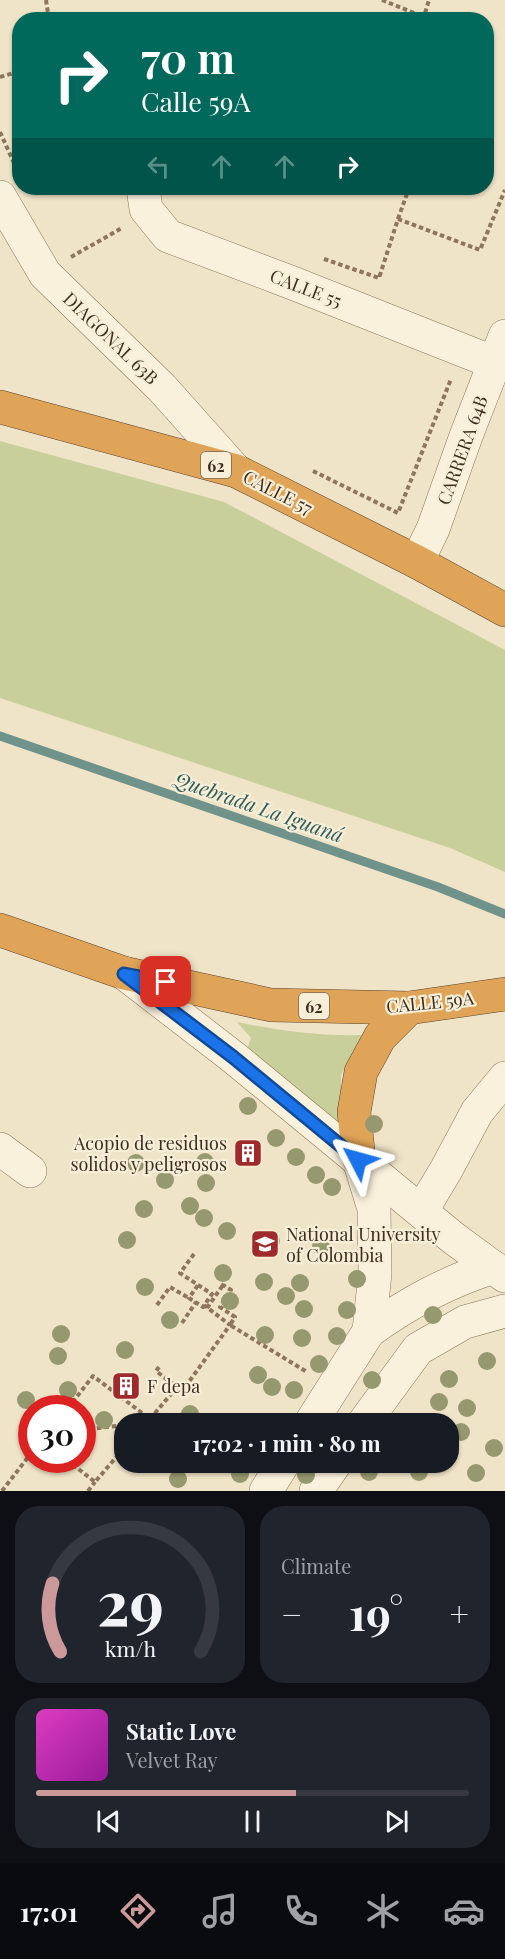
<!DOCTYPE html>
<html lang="en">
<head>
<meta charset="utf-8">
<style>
	body { margin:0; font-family:"Playfair Display",serif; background:#20242c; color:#f1f3f6; height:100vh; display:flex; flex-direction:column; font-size:22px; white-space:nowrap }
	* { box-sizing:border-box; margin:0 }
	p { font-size:20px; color:#9ea1a6 }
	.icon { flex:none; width:33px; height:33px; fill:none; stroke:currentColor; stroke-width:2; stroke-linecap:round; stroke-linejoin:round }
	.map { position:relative; height:1491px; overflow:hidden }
	.side { display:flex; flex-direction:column; gap:15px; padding:15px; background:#0d0f14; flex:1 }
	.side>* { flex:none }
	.banner { position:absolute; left:12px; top:12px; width:482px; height:183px; border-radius:24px; box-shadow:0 2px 4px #0004; background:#00695c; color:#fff; overflow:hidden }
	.speed { position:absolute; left:18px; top:1395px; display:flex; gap:12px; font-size:30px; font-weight:700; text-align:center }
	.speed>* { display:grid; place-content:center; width:78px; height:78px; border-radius:50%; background:#171b24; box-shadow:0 2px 4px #0004; line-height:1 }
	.speed .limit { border:9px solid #d22; background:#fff; color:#111 }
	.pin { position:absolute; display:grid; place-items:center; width:51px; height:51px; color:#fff; margin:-26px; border-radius:12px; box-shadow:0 3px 9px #0006 }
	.me { position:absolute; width:66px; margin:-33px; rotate:309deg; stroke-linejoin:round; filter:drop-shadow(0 0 4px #0008) }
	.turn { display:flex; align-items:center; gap:21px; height:126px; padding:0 30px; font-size:27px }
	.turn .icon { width:78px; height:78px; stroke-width:2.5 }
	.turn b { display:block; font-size:42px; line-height:51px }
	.lanes { display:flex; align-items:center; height:57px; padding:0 30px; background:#0003; justify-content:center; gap:30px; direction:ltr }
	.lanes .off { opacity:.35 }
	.big { font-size:45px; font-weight:700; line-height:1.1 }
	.side .widget { flex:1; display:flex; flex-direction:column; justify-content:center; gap:9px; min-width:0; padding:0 21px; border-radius:24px; background:#20242c }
	.side .dial { align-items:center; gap:0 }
	.dial svg { height:156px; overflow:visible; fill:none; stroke:#363941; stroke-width:7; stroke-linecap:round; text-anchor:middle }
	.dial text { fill:#f1f3f6; stroke:none }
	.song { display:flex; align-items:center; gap:18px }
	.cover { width:72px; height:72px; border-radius:9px; background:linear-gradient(135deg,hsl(310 70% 55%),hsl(300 70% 35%)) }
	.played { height:6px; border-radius:3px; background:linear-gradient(90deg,#cc999b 60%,#363941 60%) }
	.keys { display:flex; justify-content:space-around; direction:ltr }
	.heat { display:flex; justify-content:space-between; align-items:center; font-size:33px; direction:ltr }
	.side .tiles { flex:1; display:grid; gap:15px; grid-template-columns:1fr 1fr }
	.widget:last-child { grid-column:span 2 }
	.trip { position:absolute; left:114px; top:1413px; width:345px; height:60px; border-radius:24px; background:#171b24; box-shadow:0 2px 4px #0004; font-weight:700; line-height:60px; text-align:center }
	.tab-bar { display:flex; height:96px; justify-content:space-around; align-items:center; background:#090b0e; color:#9ea1a6 }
	.tab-bar .icon { width:42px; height:42px }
	.tab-bar .current { color:#cc999b }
	.tab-bar b { font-size:27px; color:#f1f3f6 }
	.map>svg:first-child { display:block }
	.green { fill:#c9cf9b }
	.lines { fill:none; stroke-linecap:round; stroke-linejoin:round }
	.stream { stroke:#6f938a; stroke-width:9 }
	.minor-casing { stroke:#8d765c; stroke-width:34 }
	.highway-casing { stroke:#5b4430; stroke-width:34 }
	.path { stroke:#8d765c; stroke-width:4; stroke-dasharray:4.5 3; stroke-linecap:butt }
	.minor { stroke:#faf1dc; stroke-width:33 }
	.highway { stroke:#e0a458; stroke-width:33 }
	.tree { fill:#96986f }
	.route-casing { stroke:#114b97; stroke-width:15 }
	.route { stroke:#1a73e8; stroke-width:10 }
	.labels { text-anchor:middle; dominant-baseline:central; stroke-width:4.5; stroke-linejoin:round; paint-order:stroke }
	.shield { fill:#f7eed8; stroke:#756857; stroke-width:1.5 }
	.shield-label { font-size:16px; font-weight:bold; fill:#3d2e20 }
	.street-label { font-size:18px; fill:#3d2e20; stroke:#f7eed8 }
	.poi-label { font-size:18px; fill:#3d2e20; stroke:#f7eed8; text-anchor:start }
	.water-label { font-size:20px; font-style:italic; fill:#2f5d5a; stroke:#f7eed8 }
</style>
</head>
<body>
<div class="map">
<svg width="505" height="1491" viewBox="0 0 505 1491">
	<rect width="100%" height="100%" fill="#f0e4c8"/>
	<g class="green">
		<path d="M0,441L224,502L505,650V872L450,848L0,698Z"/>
		<path d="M237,1022C282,1031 315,1036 362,1035L341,1075V1125L245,1055L251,1038Z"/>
	</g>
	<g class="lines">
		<path class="stream" d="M0,736L438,887L505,914"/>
		<g class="minor-casing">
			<g id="minor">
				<path d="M143,188L146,209L168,236L290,282L495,363"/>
				<path d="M0,197L45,274L162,388L236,471"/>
				<path d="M417,562L433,529L466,436L505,336"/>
				<path d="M124,973L233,1057L452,1237L505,1276"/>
				<path d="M0,1149L30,1171"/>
				<path d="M428,1200L446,1170L477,1112L505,1078"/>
				<path d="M369,1331C410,1302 445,1283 493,1267"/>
				<path d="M310,1424L369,1331L375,1273L374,1209L359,1160"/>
				<path d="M363,1424L418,1349L465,1322L505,1311"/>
				<path d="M266,1491L284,1462"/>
				<path d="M316,1491L336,1462"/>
			</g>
		</g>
		<g class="highway-casing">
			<g id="highway">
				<path d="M0,407L236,471L417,562L505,610"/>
				<path d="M0,930L124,973L271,1005L409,1008L505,994"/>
				<path d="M359,1160L354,1112L361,1072L380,1037L409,1008"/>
			</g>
		</g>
		<g class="path">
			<path d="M46,0L49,20"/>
			<path d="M382,0L424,17"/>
			<path d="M423,20L429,0"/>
			<path d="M0,77L20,71"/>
			<path d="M0,132L18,172"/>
			<path d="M398,219L409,188"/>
			<path d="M71,257L122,228"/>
			<path d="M324,259L379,278L398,219L480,250L505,190"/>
			<path d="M313,471L398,513L451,379"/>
			<path d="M194,1254L180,1273L198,1285"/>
			<path d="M224,1284L223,1285L231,1290L220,1307L235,1317L230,1325L307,1372"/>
			<path d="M198,1285L212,1294L203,1307L189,1298Z"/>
			<path d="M157,1305L170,1287L189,1298"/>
			<path d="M207,1308L223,1285"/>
			<path d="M182,1323L196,1302"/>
			<path d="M159,1367L156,1371L177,1387"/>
			<path d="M62,1397L72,1404"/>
			<path d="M68,1408L93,1376L150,1419L146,1424"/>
			<path d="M150,1419L177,1387L183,1390L230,1325L204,1305"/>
			<path d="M82,1430L124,1425"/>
			<path d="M67,1460L95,1482L124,1448"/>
			<path d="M2,1491L32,1452"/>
			<path d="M88,1491L95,1482"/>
		</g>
		<use href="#minor" class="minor"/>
		<use href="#highway" class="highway"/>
	</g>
	<g class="tree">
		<circle cx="248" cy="1106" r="9"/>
		<circle cx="374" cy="1124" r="9"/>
		<circle cx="276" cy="1138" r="9"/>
		<circle cx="296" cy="1157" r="9"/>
		<circle cx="205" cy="1162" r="9"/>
		<circle cx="136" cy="1163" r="9"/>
		<circle cx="316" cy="1175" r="9"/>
		<circle cx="165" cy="1180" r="9"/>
		<circle cx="206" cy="1183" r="9"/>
		<circle cx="332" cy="1187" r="9"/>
		<circle cx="190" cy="1206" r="9"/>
		<circle cx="144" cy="1209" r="9"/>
		<circle cx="204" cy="1218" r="9"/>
		<circle cx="227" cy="1231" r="9"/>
		<circle cx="127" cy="1240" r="9"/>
		<circle cx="271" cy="1241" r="9"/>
		<circle cx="321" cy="1247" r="9"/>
		<circle cx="223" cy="1273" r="9"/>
		<circle cx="357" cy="1279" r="9"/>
		<circle cx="264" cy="1282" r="9"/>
		<circle cx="300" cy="1283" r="9"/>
		<circle cx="145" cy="1287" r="9"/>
		<circle cx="286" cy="1296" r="9"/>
		<circle cx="230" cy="1301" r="9"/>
		<circle cx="304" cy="1309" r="9"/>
		<circle cx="347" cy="1310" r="9"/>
		<circle cx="433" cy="1315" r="9"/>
		<circle cx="170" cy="1320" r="9"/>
		<circle cx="61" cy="1334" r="9"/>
		<circle cx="265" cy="1335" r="9"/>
		<circle cx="337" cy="1336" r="9"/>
		<circle cx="302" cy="1338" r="9"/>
		<circle cx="125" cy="1350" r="9"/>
		<circle cx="58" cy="1356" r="9"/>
		<circle cx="487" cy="1361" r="9"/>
		<circle cx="319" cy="1364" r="9"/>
		<circle cx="258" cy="1375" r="9"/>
		<circle cx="449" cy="1379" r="9"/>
		<circle cx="372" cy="1380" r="9"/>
		<circle cx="272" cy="1387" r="9"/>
		<circle cx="68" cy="1390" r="9"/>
		<circle cx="294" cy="1390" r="9"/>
		<circle cx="26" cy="1400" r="9"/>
		<circle cx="439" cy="1402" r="9"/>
		<circle cx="467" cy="1408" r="9"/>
		<circle cx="190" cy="1414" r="9"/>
		<circle cx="104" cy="1420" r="9"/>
		<circle cx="461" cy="1432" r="9"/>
		<circle cx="494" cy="1448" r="9"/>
		<circle cx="369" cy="1472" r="9"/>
		<circle cx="419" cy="1472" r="9"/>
		<circle cx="476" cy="1473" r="9"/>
		<circle cx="240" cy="1474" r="9"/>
		<circle cx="306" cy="1475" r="9"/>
		<circle cx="178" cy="1479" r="9"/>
	</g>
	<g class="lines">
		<g class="route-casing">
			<path id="route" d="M166,982L124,974L233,1057L358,1160"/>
		</g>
		<use href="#route" class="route"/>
	</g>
	<defs>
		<g id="building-square" transform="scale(1.5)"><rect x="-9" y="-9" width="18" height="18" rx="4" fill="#9e2a2b" stroke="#f7eed8"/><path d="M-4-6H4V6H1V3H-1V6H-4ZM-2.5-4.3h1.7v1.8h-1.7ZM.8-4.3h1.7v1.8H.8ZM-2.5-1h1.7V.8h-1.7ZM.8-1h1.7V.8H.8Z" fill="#fff"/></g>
		<g id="university-square" transform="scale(1.5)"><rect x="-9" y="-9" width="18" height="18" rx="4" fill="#9e2a2b" stroke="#f7eed8"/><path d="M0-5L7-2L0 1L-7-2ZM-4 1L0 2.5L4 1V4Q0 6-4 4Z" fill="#fff"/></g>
	</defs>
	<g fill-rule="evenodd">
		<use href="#building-square" x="248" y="1153"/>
		<use href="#university-square" x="265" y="1244"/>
		<use href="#building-square" x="126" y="1386"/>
	</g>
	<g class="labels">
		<g class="shield">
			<rect x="201" y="452" width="30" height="26" rx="4.5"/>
			<rect x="299" y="993" width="30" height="26" rx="4.5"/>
		</g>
		<g class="shield-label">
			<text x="216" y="465">62</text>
			<text x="314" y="1006">62</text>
		</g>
		<g class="street-label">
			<text transform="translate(306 288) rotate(21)">CALLE 55</text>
			<text transform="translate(111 338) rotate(44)">DIAGONAL 63B</text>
			<text transform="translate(462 450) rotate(-70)">CARRERA 64B</text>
			<text transform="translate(278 492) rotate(27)">CALLE 57</text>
			<text transform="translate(430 1002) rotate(-6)">CALLE 59A</text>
		</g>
		<g class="poi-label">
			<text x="227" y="1143" text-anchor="end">Acopio de residuos<tspan x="227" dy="21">solidos y peligrosos</tspan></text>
			<text x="286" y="1234">National University<tspan x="286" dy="21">of Colombia</tspan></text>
			<text x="147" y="1386">F depa</text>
		</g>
		<g class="water-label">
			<text transform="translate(259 806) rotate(19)">Quebrada La Iguaná</text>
		</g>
	</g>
</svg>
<div class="speed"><div class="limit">30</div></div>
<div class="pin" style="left:166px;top:982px;background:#d93025"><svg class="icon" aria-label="arrive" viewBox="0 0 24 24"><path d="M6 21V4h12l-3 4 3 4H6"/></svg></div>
<svg class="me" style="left:358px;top:1160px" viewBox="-20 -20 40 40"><path d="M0-17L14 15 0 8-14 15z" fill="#1a73e8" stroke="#fff" stroke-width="4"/></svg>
<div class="trip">17:02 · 1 min · 80 m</div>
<div class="banner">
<div class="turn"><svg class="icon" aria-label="right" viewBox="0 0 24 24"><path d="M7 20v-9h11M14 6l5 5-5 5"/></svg><div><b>70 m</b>Calle 59A</div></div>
<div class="lanes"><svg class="icon off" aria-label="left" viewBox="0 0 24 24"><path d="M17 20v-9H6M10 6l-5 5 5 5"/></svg><svg class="icon off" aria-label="ahead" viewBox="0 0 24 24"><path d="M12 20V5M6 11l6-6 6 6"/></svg><svg class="icon off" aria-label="ahead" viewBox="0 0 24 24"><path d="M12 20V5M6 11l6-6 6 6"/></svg><svg class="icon" aria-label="right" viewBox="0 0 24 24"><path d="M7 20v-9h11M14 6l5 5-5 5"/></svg></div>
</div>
</div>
<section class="side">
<div class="tiles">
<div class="widget dial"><svg viewBox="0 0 100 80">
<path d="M14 69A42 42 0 1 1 86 69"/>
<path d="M14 69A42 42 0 0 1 10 34" stroke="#cc999b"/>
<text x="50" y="56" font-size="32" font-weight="700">29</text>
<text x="50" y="72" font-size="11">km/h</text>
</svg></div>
<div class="widget"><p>Climate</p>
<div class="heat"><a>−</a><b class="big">19°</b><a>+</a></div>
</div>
<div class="widget">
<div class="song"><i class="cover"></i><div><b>Static Love</b><p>Velvet Ray</p></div></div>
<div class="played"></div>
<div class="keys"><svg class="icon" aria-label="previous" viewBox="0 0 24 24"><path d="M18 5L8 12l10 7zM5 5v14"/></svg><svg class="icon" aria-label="pause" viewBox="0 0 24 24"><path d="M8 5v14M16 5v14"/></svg><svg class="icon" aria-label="next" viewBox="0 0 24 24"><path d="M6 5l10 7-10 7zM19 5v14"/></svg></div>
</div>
</div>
</section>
<nav class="tab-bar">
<b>17:01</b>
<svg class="icon current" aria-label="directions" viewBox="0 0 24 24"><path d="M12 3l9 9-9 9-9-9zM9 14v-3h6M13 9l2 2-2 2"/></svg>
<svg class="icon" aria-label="music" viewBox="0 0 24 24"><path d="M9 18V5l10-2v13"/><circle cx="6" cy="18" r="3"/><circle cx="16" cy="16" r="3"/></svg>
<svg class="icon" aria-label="phone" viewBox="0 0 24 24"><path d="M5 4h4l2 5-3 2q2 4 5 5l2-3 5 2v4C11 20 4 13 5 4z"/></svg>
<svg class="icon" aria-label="climate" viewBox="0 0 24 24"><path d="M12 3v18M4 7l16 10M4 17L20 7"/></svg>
<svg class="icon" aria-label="car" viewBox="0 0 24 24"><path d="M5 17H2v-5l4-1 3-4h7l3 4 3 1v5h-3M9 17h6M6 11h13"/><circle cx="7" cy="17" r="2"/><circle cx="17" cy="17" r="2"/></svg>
</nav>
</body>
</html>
